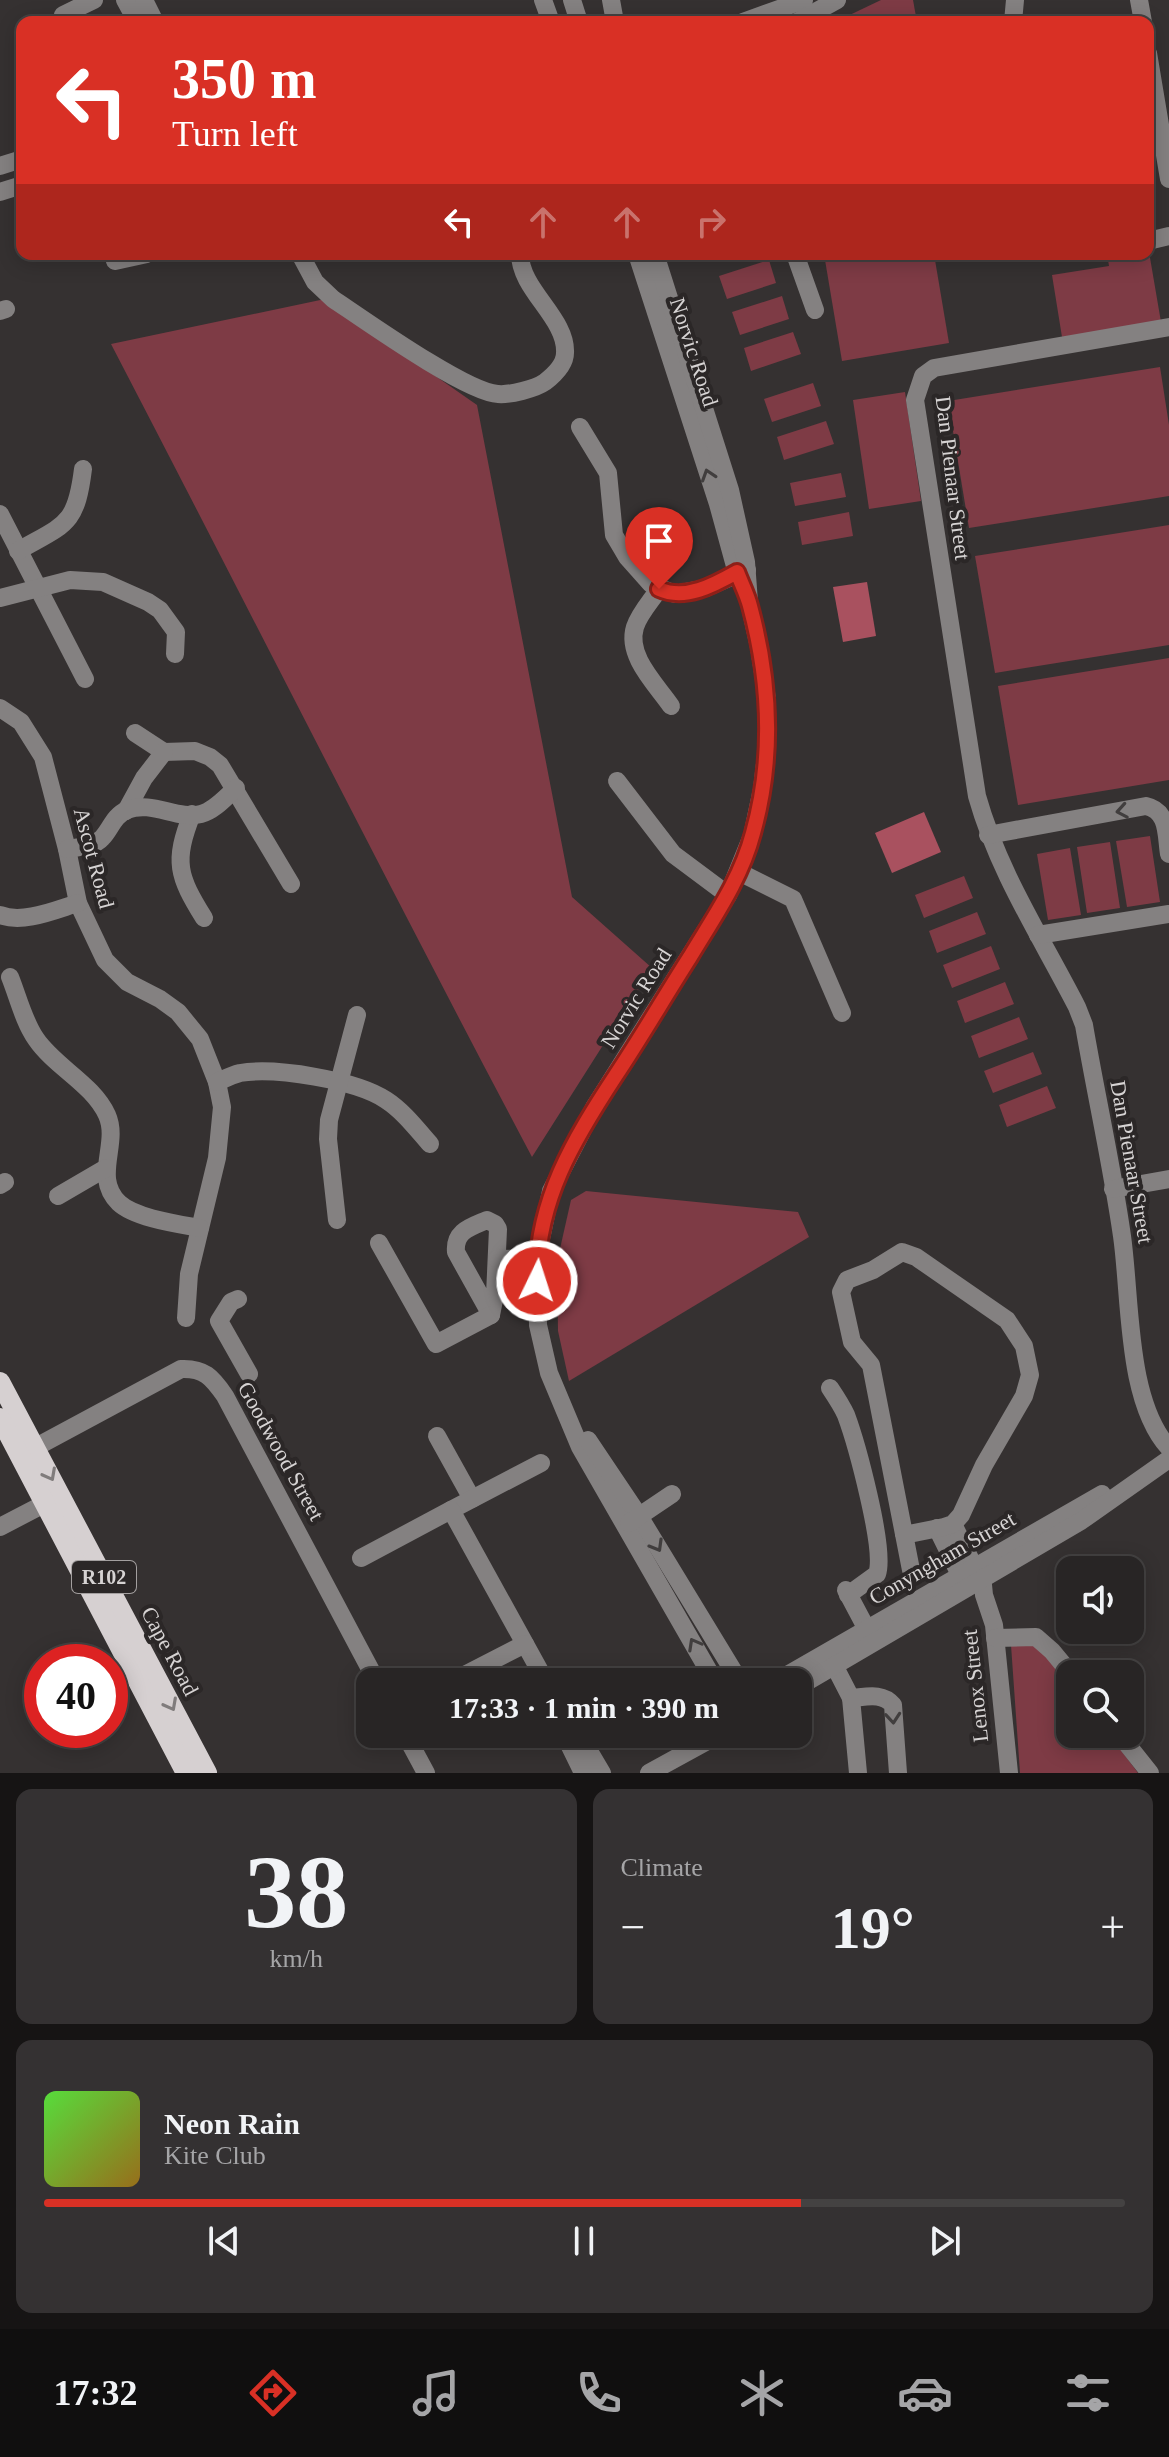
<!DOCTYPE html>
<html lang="en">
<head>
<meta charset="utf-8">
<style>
	body { margin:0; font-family:"Times New Roman",serif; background:#343132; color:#f1f3f6; height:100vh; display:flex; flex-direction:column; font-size:30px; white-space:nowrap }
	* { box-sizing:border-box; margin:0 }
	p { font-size:26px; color:#a5a5a7 }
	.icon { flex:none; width:44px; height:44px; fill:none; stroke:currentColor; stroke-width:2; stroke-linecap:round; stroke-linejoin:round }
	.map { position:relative; height:1773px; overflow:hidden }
	.drawer { display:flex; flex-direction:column; gap:16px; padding:16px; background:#161414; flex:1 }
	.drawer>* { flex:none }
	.top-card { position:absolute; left:16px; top:16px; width:1138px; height:244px; border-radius:16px; box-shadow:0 4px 20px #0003,0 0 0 2px #444242; background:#d93025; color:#fff; overflow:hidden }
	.buttons { position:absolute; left:1056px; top:1556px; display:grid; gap:16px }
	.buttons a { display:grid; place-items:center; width:88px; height:88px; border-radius:16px; background:#282525; box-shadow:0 4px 20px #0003,0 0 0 2px #444242; font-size:40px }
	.speed { position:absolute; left:24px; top:1644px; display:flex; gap:16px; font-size:40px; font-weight:700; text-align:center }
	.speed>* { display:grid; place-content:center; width:104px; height:104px; border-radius:50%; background:#282525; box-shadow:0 4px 20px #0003,0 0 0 2px #444242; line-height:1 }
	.speed .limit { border:12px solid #d22; background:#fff; color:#111 }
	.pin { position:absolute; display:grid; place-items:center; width:68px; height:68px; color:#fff; margin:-82px -34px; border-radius:50% 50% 50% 0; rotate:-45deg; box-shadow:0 0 8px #0007 }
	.pin .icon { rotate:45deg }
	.me { position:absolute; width:88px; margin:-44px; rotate:4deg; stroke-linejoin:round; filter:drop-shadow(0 0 6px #0008) }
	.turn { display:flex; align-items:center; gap:28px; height:168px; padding:0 24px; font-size:36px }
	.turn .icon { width:104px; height:104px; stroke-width:2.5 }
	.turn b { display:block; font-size:56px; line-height:68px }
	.lanes { display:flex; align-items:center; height:76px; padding:0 24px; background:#0003; justify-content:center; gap:40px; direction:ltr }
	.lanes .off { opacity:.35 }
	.big { font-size:60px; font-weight:700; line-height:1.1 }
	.drawer .card { flex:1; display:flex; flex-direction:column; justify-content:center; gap:12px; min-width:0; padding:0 28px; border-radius:16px; background:#343132 }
	.drawer .dial { align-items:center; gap:0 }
	.dial b { font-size:104px; line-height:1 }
	.song { display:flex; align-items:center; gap:24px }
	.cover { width:96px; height:96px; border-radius:12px; background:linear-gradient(135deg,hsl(110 70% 55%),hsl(40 70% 35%)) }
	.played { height:8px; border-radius:4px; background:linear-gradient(90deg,#d93025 70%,#444242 70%) }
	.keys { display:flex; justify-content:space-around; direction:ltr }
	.heat { display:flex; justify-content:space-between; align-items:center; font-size:44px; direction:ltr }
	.drawer .tiles { flex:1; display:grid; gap:16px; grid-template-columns:1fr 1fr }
	.card:last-child { grid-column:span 2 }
	.trip { position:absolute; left:356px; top:1668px; width:456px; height:80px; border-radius:16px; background:#282525; box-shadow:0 4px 20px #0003,0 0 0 2px #444242; font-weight:700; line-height:80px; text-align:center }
	.tabs { display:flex; height:128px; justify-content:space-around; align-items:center; background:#100f0f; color:#a5a5a7 }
	.tabs .icon { width:56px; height:56px }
	.tabs .active { color:#d93025 }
	.tabs b { font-size:36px; color:#f1f3f6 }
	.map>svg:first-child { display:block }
	.green { fill:#7e3b45 }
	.water { fill:#a9515f }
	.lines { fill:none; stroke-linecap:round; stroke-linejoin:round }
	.minor { stroke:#848181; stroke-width:18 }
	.major { stroke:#d6d0d1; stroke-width:20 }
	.oneway { stroke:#413e3e }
	.oneway2 { stroke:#807c7c }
	.route-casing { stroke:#8d1f18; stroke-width:20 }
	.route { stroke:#d93025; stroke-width:14 }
	.labels { text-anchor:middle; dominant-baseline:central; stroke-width:8; stroke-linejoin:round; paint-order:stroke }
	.shield { fill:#2b2727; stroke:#a39f9f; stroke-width:2 }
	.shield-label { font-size:20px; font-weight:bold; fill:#d6d3d3 }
	.street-label { font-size:22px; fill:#d6d3d3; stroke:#2b2727 }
</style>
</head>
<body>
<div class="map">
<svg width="1169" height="1773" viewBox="0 0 1169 1773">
	<rect width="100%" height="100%" fill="#353131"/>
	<g class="green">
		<path d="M881,0H913L917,22H835Z"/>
		<path d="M1148,246L1161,322L1062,337L1052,275L1109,266L1107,254H1148Z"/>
		<path d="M824,254H934L949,343L842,361Z"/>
		<path d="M769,260L776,283L727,299L719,276Z"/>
		<path d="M782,296L789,319L740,335L732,312Z"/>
		<path d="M325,299L477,405L572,897L652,968L532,1157C389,887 252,615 111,344Z"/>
		<path d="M793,332L801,354L751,371L744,348Z"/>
		<path d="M1160,367L1169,425V496L969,528L948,401Z"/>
		<path d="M813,383L821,406L772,422L764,399Z"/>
		<path d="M905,392L921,501L869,509L853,400Z"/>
		<path d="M826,421L834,444L784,460L777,437Z"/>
		<path d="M841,473L846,497L795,506L790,483Z"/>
		<path d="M849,512L853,536L802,545L798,522Z"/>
		<path d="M1169,525V645L995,673L975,556Z"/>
		<path d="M1169,658V780L1018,805L998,686Z"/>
		<path d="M1150,836L1160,902L1127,907L1116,841Z"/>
		<path d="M1110,842L1120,908L1087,913L1077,847Z"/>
		<path d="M1070,848L1081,915L1048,920L1037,854Z"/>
		<path d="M964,876L973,898L924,918L915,895Z"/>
		<path d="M977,912L986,934L937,953L929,931Z"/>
		<path d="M991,946L1000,969L952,988L943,965Z"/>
		<path d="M1005,982L1014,1004L965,1023L957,1001Z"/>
		<path d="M1019,1017L1028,1039L979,1058L971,1036Z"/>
		<path d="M1033,1052L1042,1074L993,1093L984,1071Z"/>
		<path d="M1047,1086L1056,1108L1007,1127L999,1105Z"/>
		<path d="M586,1191L798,1212L809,1237L569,1381L558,1331L557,1262L571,1200Z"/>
		<path d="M1039,1643L1070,1684V1734H1109L1138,1773H1020L1011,1645Z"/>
	</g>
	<g class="water">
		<path d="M867,582L876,636L843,642L833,587Z"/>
		<path d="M924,812L941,852L892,873L875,833Z"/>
	</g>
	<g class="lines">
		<g class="minor">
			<path d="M125,0L137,22"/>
			<path d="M144,0L155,22"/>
			<path d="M543,0L551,22"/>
			<path d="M572,0L579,22"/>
			<path d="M611,0L615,22"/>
			<path d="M1139,0L1143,22"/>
			<path d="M63,15L94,0"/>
			<path d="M743,22L804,0"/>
			<path d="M797,22L837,0"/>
			<path d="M1013,22L1015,0"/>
			<path d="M1148,53L1169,179"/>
			<path d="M0,166L22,159"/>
			<path d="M0,192L22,185"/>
			<path d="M1148,241L1169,236"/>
			<path d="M300,254L315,282L333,299C363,319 467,393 498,394C510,395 535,389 545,382C554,375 565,365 565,353C567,318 520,290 520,254"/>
			<path d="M637,254L718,504L735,566"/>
			<path d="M655,254L730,490L746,562L749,602L759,647L767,699V747L762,789L752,836L728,895L595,1106L551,1191L537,1258L538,1325L549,1373L580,1447L715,1682"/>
			<path d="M795,254L815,310"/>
			<path d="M115,261L147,254"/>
			<path d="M0,311L6,309"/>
			<path d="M1169,327L934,368L923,376L915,400L977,796C998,871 1041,937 1077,1007L1084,1025C1096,1095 1112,1166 1122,1236C1131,1299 1126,1401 1169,1448"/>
			<path d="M580,427L608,473L614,535L627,557L651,584L675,594L706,588L747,570"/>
			<path d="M0,514L85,679"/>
			<path d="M18,551C65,524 76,526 83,469"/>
			<path d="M659,589C651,601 639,614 635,627C626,656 656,684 671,706"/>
			<path d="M0,598L70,580L103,582L148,602L160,610L176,632L175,654"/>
			<path d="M0,708L21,722L43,757L67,849L78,903L105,960L127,982L160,999L178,1012L200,1039L217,1082L222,1107L217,1158L189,1274L186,1318"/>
			<path d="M135,733L164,752L195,751L210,757L220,765L291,884"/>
			<path d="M617,781L673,854L728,895"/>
			<path d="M126,811L144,778L164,752"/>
			<path d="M192,814C173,862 178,876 204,918"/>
			<path d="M988,835L1146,806C1169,811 1166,836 1169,854"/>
			<path d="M67,849C79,847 94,847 102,838C111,829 113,816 127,810C152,800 177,820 201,814C214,811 226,797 236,788"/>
			<path d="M739,872L793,899L842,1013"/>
			<path d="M0,915C23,924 55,910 78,903"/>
			<path d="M1038,935L1169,914"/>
			<path d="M10,977C18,997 24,1022 36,1039C55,1067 93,1084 107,1115C120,1144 92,1177 119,1203C135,1218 178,1224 200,1228"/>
			<path d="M217,1082C224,1079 232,1075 240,1073C275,1067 356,1080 386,1100C403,1111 416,1128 430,1144"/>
			<path d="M0,1185L5,1182"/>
			<path d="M1113,1189L1169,1179"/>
			<path d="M58,1196L106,1168"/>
			<path d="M337,1220L328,1139L329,1120L357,1015"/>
			<path d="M487,1220L495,1224L498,1229L495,1295L491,1315L456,1252C454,1231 471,1227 487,1220Z"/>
			<path d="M379,1243L436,1344L491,1315"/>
			<path d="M497,1259L537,1258"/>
			<path d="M238,1299L231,1302L219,1321L249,1374"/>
			<path d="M830,1388C836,1397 842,1406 846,1415C856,1442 886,1550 877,1574L848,1595"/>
			<path d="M437,1436L472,1499"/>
			<path d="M588,1440L639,1516L740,1682"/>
			<path d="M36,1447L181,1369C204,1368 212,1377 225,1396L377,1682"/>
			<path d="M451,1510L541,1463"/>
			<path d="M629,1523L672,1494"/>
			<path d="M953,1524L983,1585L984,1595L994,1625L1009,1773"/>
			<path d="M0,1527L46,1503"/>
			<path d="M937,1528L965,1585"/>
			<path d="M904,1535L944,1527L953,1524L961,1515L984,1465L1024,1396L1030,1375L1024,1346L1007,1320L916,1257L902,1252L873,1270L847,1280L841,1292L852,1342L871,1365L911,1570"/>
			<path d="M361,1558L451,1510L546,1682"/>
			<path d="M846,1590L872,1639"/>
			<path d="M995,1638L1036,1637L1052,1651L1071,1674"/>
			<path d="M834,1665L851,1698"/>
			<path d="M451,1682L525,1644"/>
			<path d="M775,1682L1102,1494"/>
			<path d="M798,1687L1081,1521L1169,1459"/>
			<path d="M405,1734L426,1773"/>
			<path d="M564,1734L583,1773"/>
			<path d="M579,1734L602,1773"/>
			<path d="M1119,1734L1150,1773"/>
			<path d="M649,1773L720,1734"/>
			<path d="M858,1773L851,1698C866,1697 882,1692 893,1705L898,1773"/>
		</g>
		<g class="major">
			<path d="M0,1382L207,1773"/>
			<path d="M0,1418L186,1773"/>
		</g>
	</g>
	<defs><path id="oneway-chevron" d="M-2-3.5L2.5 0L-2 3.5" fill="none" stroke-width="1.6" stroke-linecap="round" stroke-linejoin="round" transform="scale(2)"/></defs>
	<g class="oneway">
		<use href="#oneway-chevron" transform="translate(708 475) rotate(-108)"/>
		<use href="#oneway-chevron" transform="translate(1122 811) rotate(170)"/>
		<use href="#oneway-chevron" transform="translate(657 1546) rotate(60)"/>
		<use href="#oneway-chevron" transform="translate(694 1644) rotate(-119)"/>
		<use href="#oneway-chevron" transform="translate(893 1718) rotate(85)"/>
	</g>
	<g class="oneway2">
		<use href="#oneway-chevron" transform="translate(50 1475) rotate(62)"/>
		<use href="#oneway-chevron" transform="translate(171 1705) rotate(62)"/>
	</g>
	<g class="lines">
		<g class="route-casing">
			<path id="route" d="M537,1281C536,1201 574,1139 616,1075C642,1036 665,996 690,957C714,917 741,879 753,833C774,758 770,680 750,606C747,594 741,583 737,572C714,585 685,601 659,589"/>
		</g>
		<use href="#route" class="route"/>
	</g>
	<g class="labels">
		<rect class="shield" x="72" y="1561" width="64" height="32" rx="6"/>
		<g class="shield-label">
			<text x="104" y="1577">R102</text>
		</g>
		<g class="street-label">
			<text transform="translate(694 352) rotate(72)">Norvic Road</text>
			<text transform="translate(953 478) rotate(83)">Dan Pienaar Street</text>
			<text transform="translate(94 858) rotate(75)">Ascot Road</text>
			<text transform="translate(636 998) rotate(-58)">Norvic Road</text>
			<text transform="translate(1132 1162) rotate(80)">Dan Pienaar Street</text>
			<text transform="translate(281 1451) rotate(61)">Goodwood Street</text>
			<text transform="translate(942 1558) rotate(-30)">Conyngham Street</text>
			<text transform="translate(170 1651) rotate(62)">Cape Road</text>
			<text transform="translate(975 1686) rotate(-96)">Lenox Street</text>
		</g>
	</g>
</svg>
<div class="buttons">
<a><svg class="icon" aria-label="sound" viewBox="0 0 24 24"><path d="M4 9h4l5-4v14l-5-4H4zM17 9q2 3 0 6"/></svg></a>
<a><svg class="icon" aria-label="search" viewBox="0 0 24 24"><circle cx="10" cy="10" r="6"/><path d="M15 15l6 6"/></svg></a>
</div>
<div class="speed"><div class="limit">40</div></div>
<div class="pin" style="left:659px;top:589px;background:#d93025"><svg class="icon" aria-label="arrive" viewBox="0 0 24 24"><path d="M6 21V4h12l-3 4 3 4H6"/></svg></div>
<svg class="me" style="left:537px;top:1281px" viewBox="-20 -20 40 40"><circle r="17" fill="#d93025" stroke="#fff" stroke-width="3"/><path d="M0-11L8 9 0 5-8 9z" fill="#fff"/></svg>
<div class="trip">17:33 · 1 min · 390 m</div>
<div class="top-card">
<div class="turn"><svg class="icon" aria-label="left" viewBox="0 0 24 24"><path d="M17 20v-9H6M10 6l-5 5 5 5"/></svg><div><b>350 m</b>Turn left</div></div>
<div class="lanes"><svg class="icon" aria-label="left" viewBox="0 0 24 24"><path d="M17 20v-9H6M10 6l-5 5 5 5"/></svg><svg class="icon off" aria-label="ahead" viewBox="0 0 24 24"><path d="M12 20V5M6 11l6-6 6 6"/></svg><svg class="icon off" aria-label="ahead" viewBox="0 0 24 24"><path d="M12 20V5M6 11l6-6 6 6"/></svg><svg class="icon off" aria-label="right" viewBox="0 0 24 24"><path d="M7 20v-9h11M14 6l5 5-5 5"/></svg></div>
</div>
</div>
<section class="drawer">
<div class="tiles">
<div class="card dial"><b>38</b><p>km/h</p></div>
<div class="card"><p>Climate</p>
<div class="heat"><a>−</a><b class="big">19°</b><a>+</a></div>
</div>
<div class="card">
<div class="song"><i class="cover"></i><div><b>Neon Rain</b><p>Kite Club</p></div></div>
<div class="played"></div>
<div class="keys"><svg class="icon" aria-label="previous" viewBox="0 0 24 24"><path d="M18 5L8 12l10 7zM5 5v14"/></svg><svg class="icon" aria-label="pause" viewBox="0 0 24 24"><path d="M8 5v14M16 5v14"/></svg><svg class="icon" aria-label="next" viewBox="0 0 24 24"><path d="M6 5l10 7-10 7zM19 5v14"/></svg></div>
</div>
</div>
</section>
<nav class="tabs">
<b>17:32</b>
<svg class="icon active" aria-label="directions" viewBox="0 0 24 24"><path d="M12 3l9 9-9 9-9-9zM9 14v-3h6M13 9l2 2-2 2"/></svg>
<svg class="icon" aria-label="music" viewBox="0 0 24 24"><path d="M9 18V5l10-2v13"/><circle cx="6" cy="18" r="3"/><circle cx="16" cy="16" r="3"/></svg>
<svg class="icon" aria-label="phone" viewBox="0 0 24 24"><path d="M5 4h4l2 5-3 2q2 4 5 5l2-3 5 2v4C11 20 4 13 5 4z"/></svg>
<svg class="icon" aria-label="climate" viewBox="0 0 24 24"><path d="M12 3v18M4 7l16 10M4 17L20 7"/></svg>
<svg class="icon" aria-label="car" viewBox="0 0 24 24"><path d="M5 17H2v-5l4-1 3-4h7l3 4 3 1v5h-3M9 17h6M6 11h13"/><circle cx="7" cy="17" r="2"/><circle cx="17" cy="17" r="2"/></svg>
<svg class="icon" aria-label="filters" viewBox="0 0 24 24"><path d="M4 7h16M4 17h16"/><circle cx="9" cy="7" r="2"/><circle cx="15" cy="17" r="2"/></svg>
</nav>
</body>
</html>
